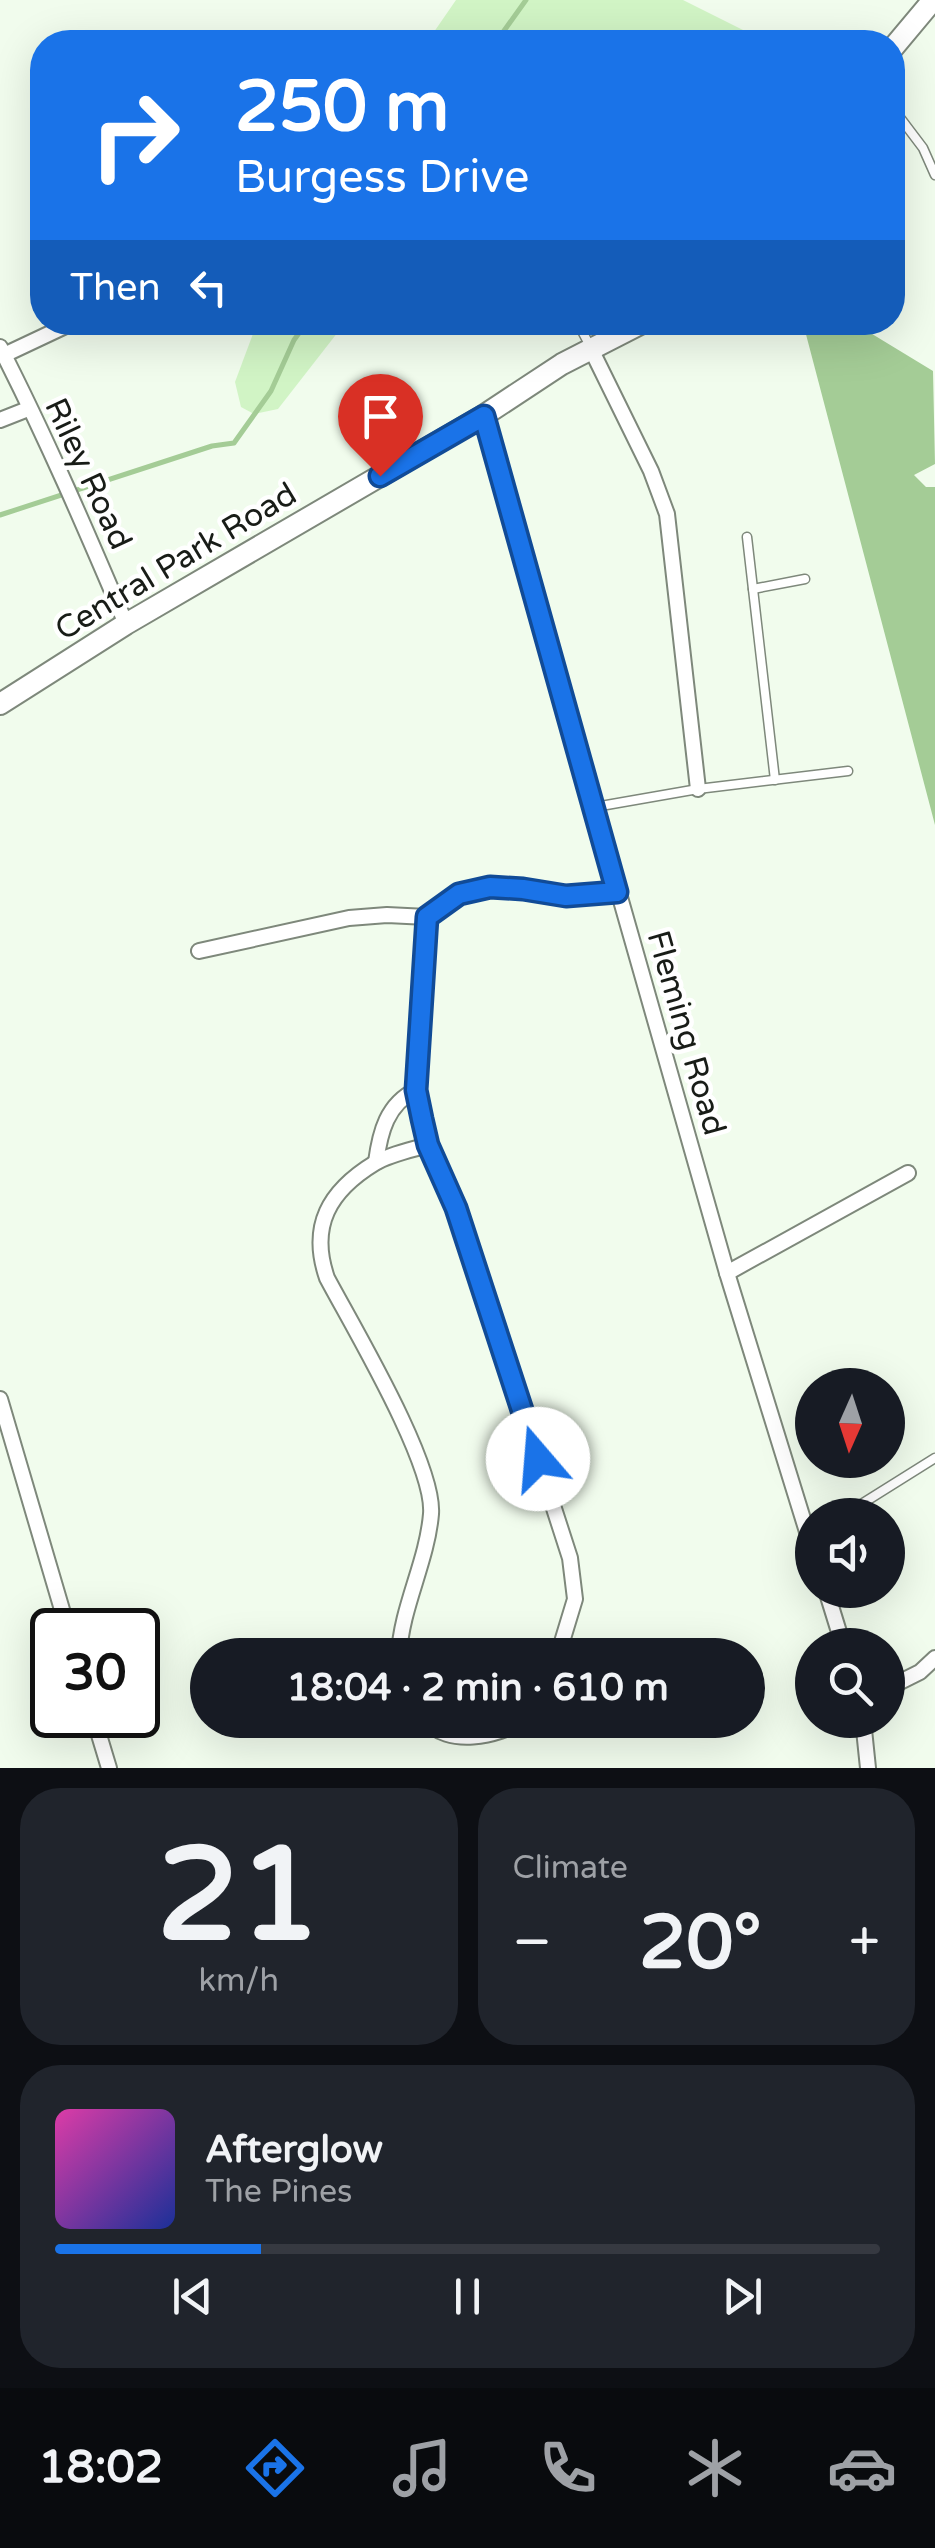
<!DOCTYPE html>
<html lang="en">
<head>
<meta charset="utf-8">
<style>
	body { margin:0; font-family:"Varela Round",sans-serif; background:#20242c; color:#f1f3f6; height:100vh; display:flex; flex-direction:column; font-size:38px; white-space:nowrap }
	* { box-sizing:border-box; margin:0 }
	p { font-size:32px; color:#9ea1a6 }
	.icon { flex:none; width:55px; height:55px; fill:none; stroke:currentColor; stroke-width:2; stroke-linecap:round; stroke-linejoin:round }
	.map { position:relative; height:1768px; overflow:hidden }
	.details { display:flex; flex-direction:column; gap:20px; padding:20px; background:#0d0f14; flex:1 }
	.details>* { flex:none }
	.top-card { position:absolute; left:30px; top:30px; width:875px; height:305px; border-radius:40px; box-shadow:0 10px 40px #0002; background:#1a73e8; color:#fff; overflow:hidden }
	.needle { width:65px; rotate:183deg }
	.fabs { position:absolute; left:795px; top:1368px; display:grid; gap:20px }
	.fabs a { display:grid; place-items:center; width:110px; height:110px; border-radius:50%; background:#171b24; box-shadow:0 10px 40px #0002; font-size:50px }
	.speed { position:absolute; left:30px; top:1608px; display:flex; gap:20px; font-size:50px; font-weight:700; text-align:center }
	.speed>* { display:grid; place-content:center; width:130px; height:130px; border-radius:50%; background:#171b24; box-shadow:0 10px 40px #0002; line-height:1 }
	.speed .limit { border:5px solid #111; border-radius:15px; background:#fff; color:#111 }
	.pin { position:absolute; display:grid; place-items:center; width:85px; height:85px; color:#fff; margin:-102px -42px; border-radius:50% 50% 50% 0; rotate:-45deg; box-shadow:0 0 10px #0007 }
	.pin .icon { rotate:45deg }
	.me { position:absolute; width:110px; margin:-55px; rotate:342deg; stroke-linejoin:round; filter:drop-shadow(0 0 8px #0008) }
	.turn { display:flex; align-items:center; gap:35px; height:210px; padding:0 40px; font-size:45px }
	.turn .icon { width:130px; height:130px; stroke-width:2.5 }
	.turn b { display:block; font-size:70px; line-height:85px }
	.then { display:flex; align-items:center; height:95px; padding:0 40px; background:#0003; gap:20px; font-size:38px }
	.big { font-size:75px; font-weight:700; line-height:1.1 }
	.details .tile { flex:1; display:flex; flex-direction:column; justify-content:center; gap:15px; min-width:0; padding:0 35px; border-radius:40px; background:#20242c }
	.details .dial { align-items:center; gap:0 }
	.dial b { font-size:130px; line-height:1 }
	.song { display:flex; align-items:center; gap:30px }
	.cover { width:120px; height:120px; border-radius:15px; background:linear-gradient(135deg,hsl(320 70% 55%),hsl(230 70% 35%)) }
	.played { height:10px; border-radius:5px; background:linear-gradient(90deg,#1a73e8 25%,#363941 25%) }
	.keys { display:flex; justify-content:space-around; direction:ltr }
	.heat { display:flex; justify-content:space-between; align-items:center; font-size:55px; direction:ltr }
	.details .tiles { flex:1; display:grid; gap:20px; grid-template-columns:1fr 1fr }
	.tile:last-child { grid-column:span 2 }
	.trip { position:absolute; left:190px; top:1638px; width:575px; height:100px; border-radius:50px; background:#171b24; box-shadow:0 10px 40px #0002; font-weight:700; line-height:100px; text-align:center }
	.tabs { display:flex; height:160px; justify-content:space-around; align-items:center; background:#090b0e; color:#9ea1a6 }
	.tabs .icon { width:70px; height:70px }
	.tabs .on { color:#1a73e8 }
	.tabs b { font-size:45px; color:#f1f3f6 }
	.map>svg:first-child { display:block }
	.green { fill:#d1f4c5 }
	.water { fill:#a4cc96 }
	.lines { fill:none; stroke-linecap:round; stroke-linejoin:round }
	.stream { stroke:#a4cc96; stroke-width:5 }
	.lane-casing { stroke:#7e887b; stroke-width:11 }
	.street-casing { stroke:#7e887b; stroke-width:18 }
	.secondary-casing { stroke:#7e887b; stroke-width:24 }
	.lane { stroke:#fff; stroke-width:8 }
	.street { stroke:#fff; stroke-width:14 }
	.secondary { stroke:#fff; stroke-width:20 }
	.route-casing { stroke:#114b97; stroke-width:25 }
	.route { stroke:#1a73e8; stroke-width:18 }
	.labels { text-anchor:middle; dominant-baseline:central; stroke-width:9; stroke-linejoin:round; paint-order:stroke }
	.street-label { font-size:32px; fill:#181c17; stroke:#fff }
</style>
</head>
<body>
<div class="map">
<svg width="935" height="1768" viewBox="0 0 935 1768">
	<rect width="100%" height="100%" fill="#f1fced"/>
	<g class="green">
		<path d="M456,0H683L767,42H639L634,38L595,33L578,42H427Z"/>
		<path d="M257,323H345L278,409L254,414L241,407L235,382Z"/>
	</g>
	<path class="water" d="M803,323H854L933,371L935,464L914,475L926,487H935V825Z"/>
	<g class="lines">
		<g class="stream">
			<path d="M496,42L526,0"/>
			<path d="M0,515L212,446L234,443L271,391L294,340L307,322"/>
		</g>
		<g class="lane-casing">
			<g id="lane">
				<path d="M892,107L923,148L935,175"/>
				<path d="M583,322L582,331L590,346"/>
				<path d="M747,537L775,780"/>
				<path d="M753,589L805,579"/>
				<path d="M595,807L698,789L848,771"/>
				<path d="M844,1515L935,1458"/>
			</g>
		</g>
		<g class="street-casing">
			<g id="street">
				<path d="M0,347C46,437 86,530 126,624"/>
				<path d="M591,349L651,471L667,514L698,789"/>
				<path d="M4,355L74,322"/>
				<path d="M483,416L727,1273L812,1548"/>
				<path d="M0,420L28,409"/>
				<path d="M427,917L416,1090L422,1119L428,1145L457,1208L570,1558L575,1599L558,1655"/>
				<path d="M199,951L349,918L387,915L427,917L459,894L490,887L523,889L566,896L617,893"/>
				<path d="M376,1162C380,1132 387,1104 416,1090"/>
				<path d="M727,1273L908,1173"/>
				<path d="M0,1399L68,1630"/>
				<path d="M826,1590L843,1645"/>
				<path d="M399,1655C401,1608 427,1562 431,1514C435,1464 353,1327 327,1278C309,1226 329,1191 375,1163C390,1154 411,1150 428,1145"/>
				<path d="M888,1688L920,1672L935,1658"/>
				<path d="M93,1715L109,1768"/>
				<path d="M427,1720C445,1747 500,1737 522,1720"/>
				<path d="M863,1720L868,1768"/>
			</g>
		</g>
		<g class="secondary-casing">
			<g id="secondary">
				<path d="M892,49L933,0"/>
				<path d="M0,704L126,624L483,416L562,364L644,322"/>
			</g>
		</g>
		<use href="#lane" class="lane"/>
		<use href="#street" class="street"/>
		<use href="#secondary" class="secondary"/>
	</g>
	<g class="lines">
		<g class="route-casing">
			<path id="route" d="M380,476L484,416L617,892L566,896L523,889L490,887L459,894L427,917L416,1090L422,1119L428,1145L456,1208L538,1459"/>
		</g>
		<use href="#route" class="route"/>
	</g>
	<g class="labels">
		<g class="street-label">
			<text transform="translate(88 474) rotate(65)">Riley Road</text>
			<text transform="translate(176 562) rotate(-31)">Central Park Road</text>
			<text transform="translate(686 1033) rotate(74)">Fleming Road</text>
		</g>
	</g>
</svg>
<div class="fabs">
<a><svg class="needle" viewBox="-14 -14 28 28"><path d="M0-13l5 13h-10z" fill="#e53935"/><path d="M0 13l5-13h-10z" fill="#9ea1a6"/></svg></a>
<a><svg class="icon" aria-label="sound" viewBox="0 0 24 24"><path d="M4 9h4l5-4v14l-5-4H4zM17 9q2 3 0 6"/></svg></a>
<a><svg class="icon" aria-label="search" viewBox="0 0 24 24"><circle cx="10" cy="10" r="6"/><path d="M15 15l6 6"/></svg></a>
</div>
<div class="speed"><div class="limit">30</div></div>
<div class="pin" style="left:380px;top:476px;background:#d93025"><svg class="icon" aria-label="arrive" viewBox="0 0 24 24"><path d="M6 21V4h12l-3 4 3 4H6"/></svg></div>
<svg class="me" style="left:538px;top:1459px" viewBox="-20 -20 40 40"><circle r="19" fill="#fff"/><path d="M0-13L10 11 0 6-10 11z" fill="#1a73e8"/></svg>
<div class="trip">18:04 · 2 min · 610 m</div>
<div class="top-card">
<div class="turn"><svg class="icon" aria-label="right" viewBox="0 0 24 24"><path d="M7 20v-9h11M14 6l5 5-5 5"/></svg><div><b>250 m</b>Burgess Drive</div></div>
<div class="then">Then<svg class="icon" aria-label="left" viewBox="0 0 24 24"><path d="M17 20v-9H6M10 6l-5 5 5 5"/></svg></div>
</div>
</div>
<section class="details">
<div class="tiles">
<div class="tile dial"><b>21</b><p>km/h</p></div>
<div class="tile"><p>Climate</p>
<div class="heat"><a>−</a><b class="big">20°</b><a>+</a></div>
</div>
<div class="tile">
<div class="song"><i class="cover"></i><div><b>Afterglow</b><p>The Pines</p></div></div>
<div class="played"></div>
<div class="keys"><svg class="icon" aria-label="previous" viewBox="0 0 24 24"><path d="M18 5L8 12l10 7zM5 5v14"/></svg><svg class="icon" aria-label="pause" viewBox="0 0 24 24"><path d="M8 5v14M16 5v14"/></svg><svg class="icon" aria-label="next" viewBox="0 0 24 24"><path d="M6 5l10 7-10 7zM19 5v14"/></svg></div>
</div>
</div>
</section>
<nav class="tabs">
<b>18:02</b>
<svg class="icon on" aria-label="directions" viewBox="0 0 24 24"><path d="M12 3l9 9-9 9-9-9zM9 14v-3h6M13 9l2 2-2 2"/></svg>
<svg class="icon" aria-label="music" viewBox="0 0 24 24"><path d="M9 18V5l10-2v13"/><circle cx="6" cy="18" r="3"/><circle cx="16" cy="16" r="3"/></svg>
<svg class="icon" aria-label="phone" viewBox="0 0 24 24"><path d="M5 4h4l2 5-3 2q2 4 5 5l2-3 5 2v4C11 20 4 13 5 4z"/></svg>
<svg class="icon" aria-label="climate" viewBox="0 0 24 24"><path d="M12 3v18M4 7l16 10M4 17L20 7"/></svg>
<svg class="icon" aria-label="car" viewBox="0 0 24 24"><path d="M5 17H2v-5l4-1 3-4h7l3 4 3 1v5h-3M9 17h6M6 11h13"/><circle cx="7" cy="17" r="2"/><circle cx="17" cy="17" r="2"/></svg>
</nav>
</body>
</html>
